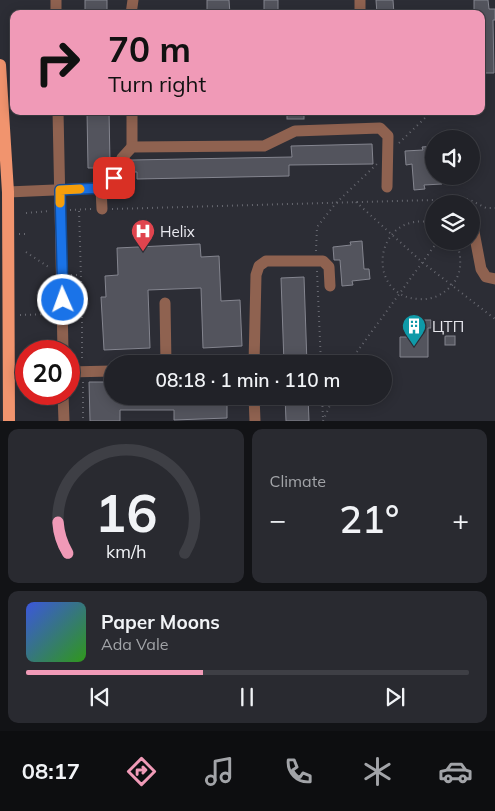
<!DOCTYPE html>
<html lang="en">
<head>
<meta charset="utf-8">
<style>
	body { margin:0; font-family:Mulish,sans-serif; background:#292a30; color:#f1f3f6; height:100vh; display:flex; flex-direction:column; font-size:19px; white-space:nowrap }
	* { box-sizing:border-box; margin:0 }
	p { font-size:16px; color:#a2a4a8 }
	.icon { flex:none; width:28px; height:28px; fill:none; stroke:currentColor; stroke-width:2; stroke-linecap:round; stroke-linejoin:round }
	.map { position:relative; height:421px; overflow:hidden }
	.drawer { display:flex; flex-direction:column; gap:8px; padding:8px; background:#121316; flex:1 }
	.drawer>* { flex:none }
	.banner { position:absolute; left:10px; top:10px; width:475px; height:105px; border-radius:10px; box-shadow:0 2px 12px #0003,0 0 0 1px #3e3f45; background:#f09ab7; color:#111; overflow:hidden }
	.buttons { position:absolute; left:425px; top:130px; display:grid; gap:10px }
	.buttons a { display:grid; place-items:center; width:55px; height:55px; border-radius:50%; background:#212228; box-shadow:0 2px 12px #0003,0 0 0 1px #3e3f45; font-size:25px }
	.speed { position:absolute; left:15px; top:340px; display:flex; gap:10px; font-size:25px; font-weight:700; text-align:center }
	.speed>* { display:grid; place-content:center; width:65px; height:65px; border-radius:50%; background:#212228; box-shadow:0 2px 12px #0003,0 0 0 1px #3e3f45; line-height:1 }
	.speed .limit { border:8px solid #d22; background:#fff; color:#111 }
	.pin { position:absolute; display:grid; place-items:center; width:42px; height:42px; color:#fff; margin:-21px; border-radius:10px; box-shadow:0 2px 8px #0006 }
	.me { position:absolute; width:55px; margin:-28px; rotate:358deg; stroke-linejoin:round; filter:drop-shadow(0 0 4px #0008) }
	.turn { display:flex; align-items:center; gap:18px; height:105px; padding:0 15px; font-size:22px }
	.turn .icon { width:65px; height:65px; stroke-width:2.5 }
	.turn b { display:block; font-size:35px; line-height:42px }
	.big { font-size:38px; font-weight:600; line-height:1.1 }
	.drawer .card { flex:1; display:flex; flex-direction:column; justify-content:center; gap:8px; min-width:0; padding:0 18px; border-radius:10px; background:#292a30 }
	.drawer .dial { align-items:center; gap:0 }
	.dial svg { height:130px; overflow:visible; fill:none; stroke:#3e3f45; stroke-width:7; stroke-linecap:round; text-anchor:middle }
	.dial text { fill:#f1f3f6; stroke:none }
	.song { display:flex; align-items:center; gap:15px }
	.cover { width:60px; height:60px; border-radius:8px; background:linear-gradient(135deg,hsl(230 70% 55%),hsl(110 70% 35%)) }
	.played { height:5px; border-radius:2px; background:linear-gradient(90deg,#f09ab7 40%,#3e3f45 40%) }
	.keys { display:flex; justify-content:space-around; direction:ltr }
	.heat { display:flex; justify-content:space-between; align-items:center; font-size:28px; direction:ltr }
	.drawer .tiles { flex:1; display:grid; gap:8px; grid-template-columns:1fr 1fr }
	.card:last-child { grid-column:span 2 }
	.trip { position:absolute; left:104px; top:355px; width:288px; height:50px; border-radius:25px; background:#212228; box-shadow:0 2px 12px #0003,0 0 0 1px #3e3f45; font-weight:600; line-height:50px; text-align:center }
	.menu { display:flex; height:80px; justify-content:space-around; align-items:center; background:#0d0e10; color:#a2a4a8 }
	.menu .icon { width:35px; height:35px }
	.menu .on { color:#f09ab7 }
	.menu b { font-size:22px; color:#f1f3f6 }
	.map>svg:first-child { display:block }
	.building { fill:#53545d; stroke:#84858f }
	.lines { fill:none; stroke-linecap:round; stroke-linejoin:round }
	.path { stroke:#676870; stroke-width:2; stroke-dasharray:1 4; stroke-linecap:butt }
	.minor { stroke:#8f6250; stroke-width:11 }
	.major { stroke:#f1946e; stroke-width:12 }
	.route-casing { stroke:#114b97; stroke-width:12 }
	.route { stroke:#1a73e8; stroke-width:9 }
	.slow { stroke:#f59e0b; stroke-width:9 }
	.labels { text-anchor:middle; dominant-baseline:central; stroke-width:4; stroke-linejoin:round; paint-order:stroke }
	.poi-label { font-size:15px; fill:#e9e9ef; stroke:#2c2d35; text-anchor:start }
</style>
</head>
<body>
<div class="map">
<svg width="495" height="421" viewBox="0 0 495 421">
	<rect width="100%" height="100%" fill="#2c2d35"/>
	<g class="building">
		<rect x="85" y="0" width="22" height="14"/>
		<path d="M207,0H229L230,14H207Z"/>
		<rect x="264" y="0" width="14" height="14"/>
		<path d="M376,0H393L394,14H377Z"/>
		<path d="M474,0H488L489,9H495V20H493L494,73H481V14H474Z"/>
		<path d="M87,111H109L110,163L101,164V168H88Z"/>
		<rect x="287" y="111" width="17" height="8"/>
		<path d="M372,144L373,164L289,165V176L137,179V172H132L131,160L292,157L291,146Z"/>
		<path d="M434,146V176H441L442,184L424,185L425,189L414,190L412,164L406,165L405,151L423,150L422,147Z"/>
		<path d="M362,241L364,269H369L370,279L352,281L353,285L342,286L340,260H334L333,247L351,245L350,242Z"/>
		<path d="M200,244L201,257L219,256L221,301L240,300L242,346L203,348L201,288L148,290L150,348L104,350L101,297H106L105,276L118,275L117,248Z"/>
		<path d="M304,277L307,364H284L281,278Z"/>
		<path d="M419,320H431V328H428V357H400V337H419Z"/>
		<rect x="445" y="336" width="10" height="9"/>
		<path d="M89,382H112V396H173V399L227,398V418L174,420V410H120V421H90Z"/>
		<path d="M285,396H308L309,421H286Z"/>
	</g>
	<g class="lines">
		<g class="path">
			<path d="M399,143L426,117"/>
			<path d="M356,202L422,262L495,319"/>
			<path d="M112,209L468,199L486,208H495"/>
			<path d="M70,210L92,209"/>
			<path d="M26,213L50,211"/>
			<path d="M434,223C373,209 364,297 419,299C431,300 441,296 450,287C463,275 462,257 456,241"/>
			<path d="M19,234H26"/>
			<path d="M316,251L317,227L336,203L378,163"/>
			<path d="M26,252L50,268"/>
			<path d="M317,271L321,364"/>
			<path d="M71,275H81"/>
			<path d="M82,312V362"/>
			<path d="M72,313L82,312L79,210"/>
			<path d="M20,315L52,314"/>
			<path d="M348,364L438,241"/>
			<path d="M83,382V421"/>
			<path d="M322,396L323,419"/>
			<path d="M323,421L334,396"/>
		</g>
		<g class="minor">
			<path d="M56,0V14"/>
			<path d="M131,14L133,0"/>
			<path d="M360,14V0"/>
			<path d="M58,111L63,351"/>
			<path d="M132,111V147"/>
			<path d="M101,188L102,209"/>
			<path d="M8,192L101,188L114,178L122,158L132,147L264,146L295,131L380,128L388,136L387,187"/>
			<path d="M474,232L481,269L486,277L495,279"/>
			<path d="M165,303L166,364"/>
			<path d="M254,364L256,275L259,266L266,261H323L329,267L330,286"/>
			<path d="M9,371L26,372"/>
			<path d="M69,372L112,371"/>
			<path d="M63,394L64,421"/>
			<path d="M254,396L255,421"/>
		</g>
		<path class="major" d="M0,65L8,192L9,421"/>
	</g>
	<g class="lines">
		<g class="route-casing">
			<path id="route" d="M63,300L60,190L102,188L114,178"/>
		</g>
		<use href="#route" class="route"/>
		<path class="slow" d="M60,203V190L80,189"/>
	</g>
	<defs>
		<g id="hospital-pin" transform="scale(1.25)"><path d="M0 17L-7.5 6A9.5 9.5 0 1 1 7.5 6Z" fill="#e0444e" stroke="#2c2d35"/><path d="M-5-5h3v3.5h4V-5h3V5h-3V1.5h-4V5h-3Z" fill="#fff"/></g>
		<g id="building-pin" transform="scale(1.25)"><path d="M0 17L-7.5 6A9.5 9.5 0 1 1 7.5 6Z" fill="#0f9aa8" stroke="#2c2d35"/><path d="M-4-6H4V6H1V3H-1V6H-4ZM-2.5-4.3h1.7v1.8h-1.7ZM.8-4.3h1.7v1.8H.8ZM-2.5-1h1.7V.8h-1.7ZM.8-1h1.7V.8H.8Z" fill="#fff"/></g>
	</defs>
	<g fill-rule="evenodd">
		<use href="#hospital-pin" x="143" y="231"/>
		<use href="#building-pin" x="414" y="326"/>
	</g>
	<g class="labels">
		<g class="poi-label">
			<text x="160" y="231">Helix</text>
			<text x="432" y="326">ЦТП</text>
		</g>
	</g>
</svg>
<div class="buttons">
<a><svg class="icon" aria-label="sound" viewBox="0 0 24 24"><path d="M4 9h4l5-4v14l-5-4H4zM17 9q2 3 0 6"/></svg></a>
<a><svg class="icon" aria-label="layers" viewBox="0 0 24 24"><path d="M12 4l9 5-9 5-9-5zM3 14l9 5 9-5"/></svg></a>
</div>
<div class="speed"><div class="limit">20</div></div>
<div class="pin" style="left:114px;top:178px;background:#d93025"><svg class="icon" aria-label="arrive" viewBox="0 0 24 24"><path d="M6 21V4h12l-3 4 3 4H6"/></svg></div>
<svg class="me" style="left:63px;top:300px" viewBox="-20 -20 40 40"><circle r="17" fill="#1a73e8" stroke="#fff" stroke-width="3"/><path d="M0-11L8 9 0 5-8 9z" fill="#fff"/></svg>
<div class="trip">08:18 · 1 min · 110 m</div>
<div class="banner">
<div class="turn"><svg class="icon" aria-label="right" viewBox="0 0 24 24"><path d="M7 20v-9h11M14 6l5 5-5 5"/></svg><div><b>70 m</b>Turn right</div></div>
</div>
</div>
<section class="drawer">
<div class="tiles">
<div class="card dial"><svg viewBox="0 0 100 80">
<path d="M14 69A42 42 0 1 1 86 69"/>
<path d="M14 69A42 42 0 0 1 8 50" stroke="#f09ab7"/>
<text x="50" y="56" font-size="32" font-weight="700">16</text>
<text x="50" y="72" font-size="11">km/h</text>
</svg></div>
<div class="card"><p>Climate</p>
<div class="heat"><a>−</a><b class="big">21°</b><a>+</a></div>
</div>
<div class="card">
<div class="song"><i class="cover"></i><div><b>Paper Moons</b><p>Ada Vale</p></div></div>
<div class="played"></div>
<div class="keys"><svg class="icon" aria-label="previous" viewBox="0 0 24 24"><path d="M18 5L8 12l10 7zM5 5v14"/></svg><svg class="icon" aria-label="pause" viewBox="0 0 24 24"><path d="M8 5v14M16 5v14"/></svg><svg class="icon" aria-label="next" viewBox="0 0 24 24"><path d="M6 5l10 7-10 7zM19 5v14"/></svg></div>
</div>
</div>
</section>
<nav class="menu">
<b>08:17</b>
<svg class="icon on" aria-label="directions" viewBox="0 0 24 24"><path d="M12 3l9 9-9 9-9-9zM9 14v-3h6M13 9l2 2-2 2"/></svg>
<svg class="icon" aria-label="music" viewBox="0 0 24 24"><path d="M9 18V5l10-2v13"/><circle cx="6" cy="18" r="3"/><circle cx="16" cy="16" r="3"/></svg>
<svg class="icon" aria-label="phone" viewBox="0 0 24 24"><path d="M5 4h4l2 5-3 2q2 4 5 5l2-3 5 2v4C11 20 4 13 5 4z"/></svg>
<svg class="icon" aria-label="climate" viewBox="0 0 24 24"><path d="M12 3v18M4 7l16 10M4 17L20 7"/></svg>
<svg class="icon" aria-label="car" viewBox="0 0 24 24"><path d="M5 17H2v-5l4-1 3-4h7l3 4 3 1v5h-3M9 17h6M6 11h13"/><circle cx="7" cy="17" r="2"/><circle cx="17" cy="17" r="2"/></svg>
</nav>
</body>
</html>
